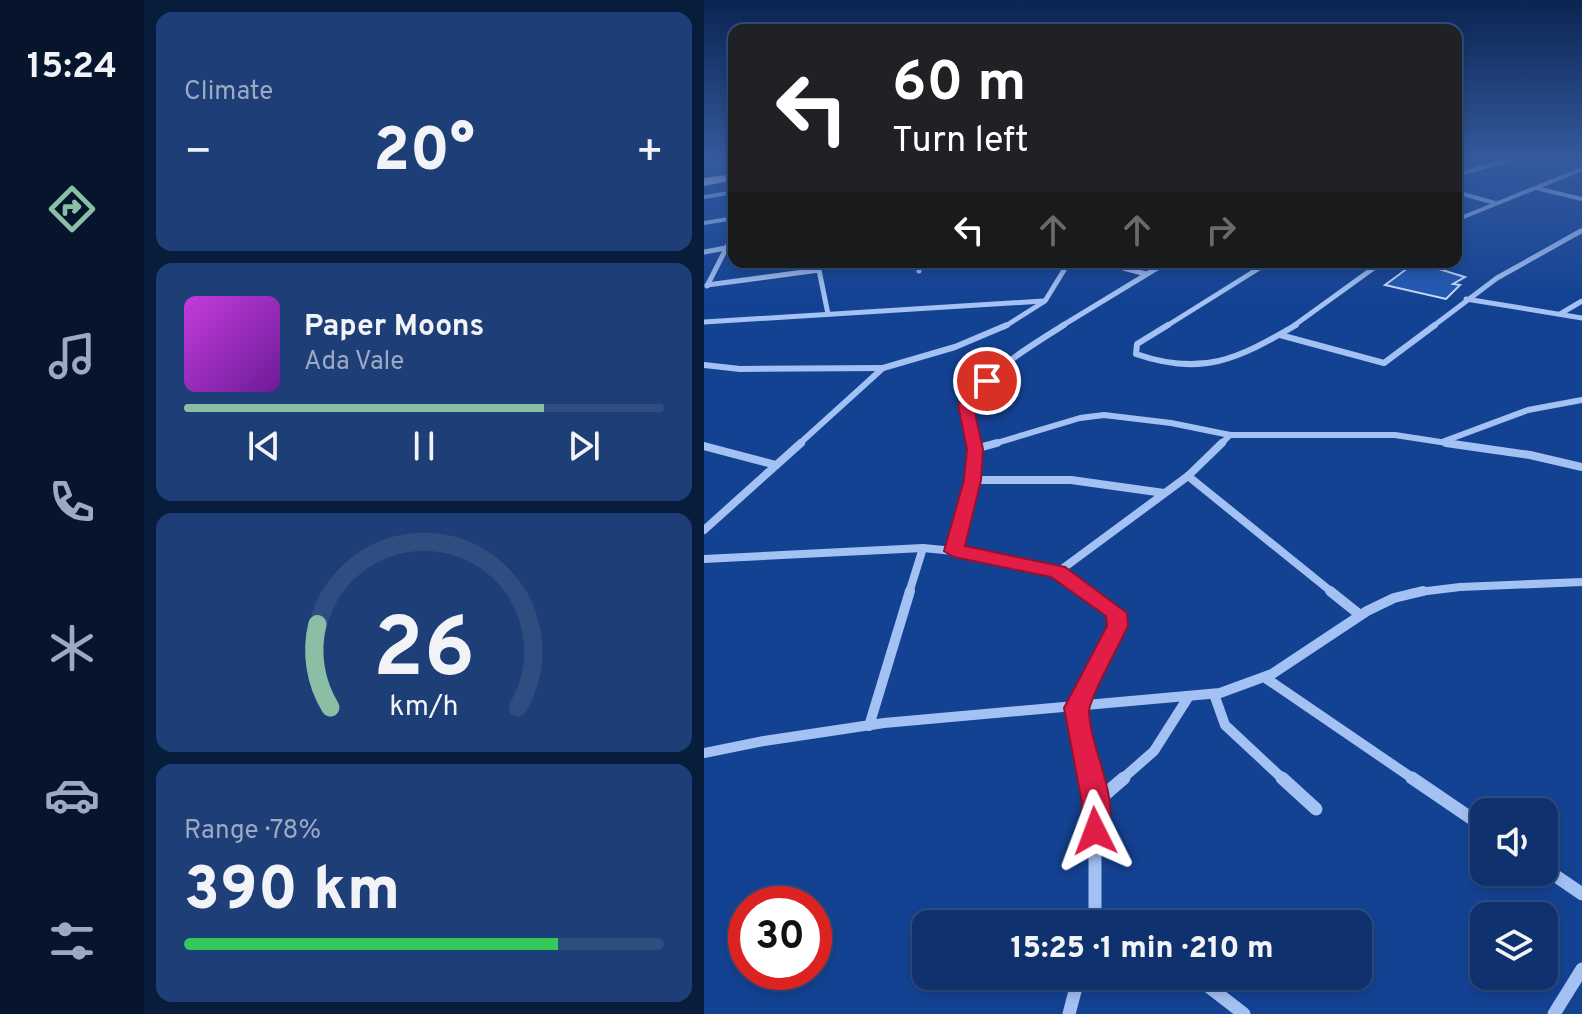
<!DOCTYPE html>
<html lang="en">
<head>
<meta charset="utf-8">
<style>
	body { margin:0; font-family:Overpass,sans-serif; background:#1d3e76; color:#f1f3f6; height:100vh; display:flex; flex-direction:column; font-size:30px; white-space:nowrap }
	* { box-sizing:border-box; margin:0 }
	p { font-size:26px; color:#9baac2 }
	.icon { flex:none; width:44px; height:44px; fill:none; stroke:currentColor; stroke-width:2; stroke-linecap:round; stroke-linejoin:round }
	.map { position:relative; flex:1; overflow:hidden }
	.drawer { display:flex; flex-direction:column; gap:12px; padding:12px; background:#081c3c; width:560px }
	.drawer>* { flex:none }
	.banner { position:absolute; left:24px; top:24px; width:734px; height:244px; border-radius:16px; box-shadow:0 4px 12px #0003,0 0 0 2px #2f4d81; background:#202124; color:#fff; overflow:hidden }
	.tools { position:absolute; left:766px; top:798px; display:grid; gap:16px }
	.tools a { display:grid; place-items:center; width:88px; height:88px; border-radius:16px; background:#0f326e; box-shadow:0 4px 12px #0003,0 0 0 2px #2f4d81; font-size:40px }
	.speed { position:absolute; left:24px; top:886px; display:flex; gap:16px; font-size:40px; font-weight:700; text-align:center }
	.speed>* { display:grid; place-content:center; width:104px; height:104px; border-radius:50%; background:#0f326e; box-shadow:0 4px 12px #0003,0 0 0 2px #2f4d81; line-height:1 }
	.speed .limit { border:12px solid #d22; background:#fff; color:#111 }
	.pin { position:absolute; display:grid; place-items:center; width:68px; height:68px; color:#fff; margin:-34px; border:4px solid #fff; border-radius:50%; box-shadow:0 2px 8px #0007 }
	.me { position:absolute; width:88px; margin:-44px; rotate:357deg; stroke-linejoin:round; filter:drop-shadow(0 0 6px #0008) }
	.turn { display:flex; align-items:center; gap:28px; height:168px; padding:0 32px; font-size:36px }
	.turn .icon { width:104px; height:104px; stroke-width:2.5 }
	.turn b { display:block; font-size:56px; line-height:68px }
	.lanes { display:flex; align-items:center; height:76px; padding:0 32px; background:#0003; justify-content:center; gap:40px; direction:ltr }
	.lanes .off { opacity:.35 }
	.big { font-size:60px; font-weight:800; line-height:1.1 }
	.drawer .tile { flex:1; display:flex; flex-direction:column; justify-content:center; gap:12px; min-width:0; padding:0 28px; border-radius:16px; background:#1d3e76 }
	.drawer .dial { align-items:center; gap:0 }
	.dial svg { height:208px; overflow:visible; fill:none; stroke:#2f4d81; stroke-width:7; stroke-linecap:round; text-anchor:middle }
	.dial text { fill:#f1f3f6; stroke:none }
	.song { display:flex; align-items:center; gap:24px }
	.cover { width:96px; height:96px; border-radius:12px; background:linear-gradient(135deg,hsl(290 70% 55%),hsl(280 70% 35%)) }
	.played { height:8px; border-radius:4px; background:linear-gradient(90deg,#8abfa5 75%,#2f4d81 75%) }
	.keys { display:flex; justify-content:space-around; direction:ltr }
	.heat { display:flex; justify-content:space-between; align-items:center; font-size:44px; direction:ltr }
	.charge { height:12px; border-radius:6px; background:linear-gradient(90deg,#34c759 78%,#2f4d81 0) }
	.trip { position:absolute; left:208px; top:910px; width:460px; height:80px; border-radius:16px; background:#0f326e; box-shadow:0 4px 12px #0003,0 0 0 2px #2f4d81; font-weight:800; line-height:80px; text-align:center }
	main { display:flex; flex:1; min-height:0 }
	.menu { display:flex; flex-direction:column; width:144px; justify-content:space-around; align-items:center; background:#06142c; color:#9baac2 }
	.menu .icon { width:56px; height:56px }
	.menu .on { color:#8abfa5 }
	.menu b { font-size:36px; color:#f1f3f6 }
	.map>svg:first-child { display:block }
	.building { fill:#2258b2; stroke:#caddfc; stroke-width:2 }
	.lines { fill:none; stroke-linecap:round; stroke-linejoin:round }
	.street-far5 { stroke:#a3c1f2; stroke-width:4 }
	.street-far4 { stroke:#a3c1f2; stroke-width:5 }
	.street-far3 { stroke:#a3c1f2; stroke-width:6 }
	.street-far2 { stroke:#a3c1f2; stroke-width:8 }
	.street-far1 { stroke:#a3c1f2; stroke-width:10 }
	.street { stroke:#a3c1f2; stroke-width:13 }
	.highway { fill:#fff; fill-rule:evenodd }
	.route { fill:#e11d48; stroke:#92132f; stroke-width:2 }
</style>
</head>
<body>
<main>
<nav class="menu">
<b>15:24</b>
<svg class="icon on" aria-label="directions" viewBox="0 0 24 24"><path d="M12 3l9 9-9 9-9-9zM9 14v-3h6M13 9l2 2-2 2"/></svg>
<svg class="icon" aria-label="music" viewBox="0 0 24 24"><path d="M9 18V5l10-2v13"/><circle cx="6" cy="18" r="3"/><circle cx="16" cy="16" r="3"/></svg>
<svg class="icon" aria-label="phone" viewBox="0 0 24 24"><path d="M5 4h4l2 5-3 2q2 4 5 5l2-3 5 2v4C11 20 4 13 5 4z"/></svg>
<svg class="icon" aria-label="climate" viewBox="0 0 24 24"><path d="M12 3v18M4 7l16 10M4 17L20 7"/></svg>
<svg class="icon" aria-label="car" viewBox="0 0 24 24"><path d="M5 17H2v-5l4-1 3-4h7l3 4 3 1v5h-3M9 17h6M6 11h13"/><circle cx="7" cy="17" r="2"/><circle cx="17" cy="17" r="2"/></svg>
<svg class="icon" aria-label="filters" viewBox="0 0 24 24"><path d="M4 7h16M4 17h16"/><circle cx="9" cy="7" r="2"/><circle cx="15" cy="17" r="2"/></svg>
</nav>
<section class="drawer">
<div class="tile"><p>Climate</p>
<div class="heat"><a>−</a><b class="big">20°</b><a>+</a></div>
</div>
<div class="tile">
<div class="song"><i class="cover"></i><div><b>Paper Moons</b><p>Ada Vale</p></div></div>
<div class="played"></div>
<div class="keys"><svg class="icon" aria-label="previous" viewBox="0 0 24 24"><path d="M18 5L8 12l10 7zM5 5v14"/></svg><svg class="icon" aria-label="pause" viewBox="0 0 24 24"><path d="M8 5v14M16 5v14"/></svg><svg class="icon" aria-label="next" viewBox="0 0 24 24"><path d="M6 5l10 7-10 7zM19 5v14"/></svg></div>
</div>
<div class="tile dial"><svg viewBox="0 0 100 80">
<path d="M14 69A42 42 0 1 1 86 69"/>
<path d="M14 69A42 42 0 0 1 9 37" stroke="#8abfa5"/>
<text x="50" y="56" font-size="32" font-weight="700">26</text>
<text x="50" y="72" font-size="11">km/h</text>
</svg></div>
<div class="tile"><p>Range · 78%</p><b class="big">390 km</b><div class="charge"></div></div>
</section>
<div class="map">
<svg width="878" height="1014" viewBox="0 0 878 1014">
	<rect width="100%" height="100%" fill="#144293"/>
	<path class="building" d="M712,262L761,277L749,284L756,285L742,299L681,285Z"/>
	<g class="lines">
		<g class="street-far5">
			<path d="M752,175L811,158"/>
			<path d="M832,188L878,199"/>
			<path d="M752,192L791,203"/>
			<path d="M0,197L30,192"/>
			<path d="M752,220L878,169"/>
			<path d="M0,223L30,218"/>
			<path d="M874,233L878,231"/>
		</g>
		<g class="street-far4">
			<path d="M0,252L27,247"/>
			<path d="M397,262L442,274"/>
			<path d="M215,271L216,262"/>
			<path d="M3,285L115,270L124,314"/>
			<path d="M3,286L30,233"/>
			<path d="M762,299L878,318"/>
			<path d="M856,314L878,301"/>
			<path d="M0,322L339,301"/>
			<path d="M300,327L341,301L365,262"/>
			<path d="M356,327L463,262"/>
			<path d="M461,327L565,262"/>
			<path d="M588,327L678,262"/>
			<path d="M728,327L793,278L877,231"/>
		</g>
		<g class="street-far3">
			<path d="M464,325L433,344L432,354C498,377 534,359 592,325"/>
			<path d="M576,335L680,363L731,325"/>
			<path d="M0,365L36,369L178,368"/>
			<path d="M738,442L824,410L878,400"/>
			<path d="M94,445L179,368L251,347L303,325"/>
			<path d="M269,445L261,411C268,380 333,342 360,325"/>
			<path d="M286,445L376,418L400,415L467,423L526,435H691L756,445"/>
			<path d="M516,445L526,435"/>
		</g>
		<g class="street-far2">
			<path d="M269,443L271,449"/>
			<path d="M742,443L826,455L878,467"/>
			<path d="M0,446L72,465"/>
			<path d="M484,476L629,593"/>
			<path d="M268,480H367L460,493"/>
			<path d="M0,530L97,443"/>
			<path d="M250,551L268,480L271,449L293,443"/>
			<path d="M0,559L219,548L250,551L354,572L386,593"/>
			<path d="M354,572L484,476L518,443"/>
			<path d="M205,593L219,548"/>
			<path d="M707,593L756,587L878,582"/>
		</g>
		<g class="street-far1">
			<path d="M383,591L412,613L413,626L372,708L386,780"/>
			<path d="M626,591L656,615"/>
			<path d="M563,679L711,780"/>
			<path d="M511,697L521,725L580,780"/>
			<path d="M165,726L206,591"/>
			<path d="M0,753L60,741L180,723L516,693L568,674L663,611L690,598L719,591"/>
			<path d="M417,780L450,751L485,696"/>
		</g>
		<g class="street">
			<path d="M386,778L391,803V914L388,924"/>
			<path d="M578,778L612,809"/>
			<path d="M708,778L780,827"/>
			<path d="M391,803L420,778"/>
			<path d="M840,868L878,894"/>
			<path d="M391,914L407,924"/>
			<path d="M491,976L540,1014"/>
			<path d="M365,1014L375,976"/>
			<path d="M850,1014L878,969"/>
		</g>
		<path class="highway" d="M30,174V180L0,186V178Z"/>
	</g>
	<linearGradient id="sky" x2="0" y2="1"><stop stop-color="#0b2451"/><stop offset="0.53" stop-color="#345a9e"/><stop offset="1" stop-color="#345a9e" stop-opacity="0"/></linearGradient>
	<rect width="878" height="300" fill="url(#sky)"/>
	<path class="route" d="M283,377L290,381L269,405L279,449L277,480L261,546L361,567L423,613L424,626C417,642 385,698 385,711C386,751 419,800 401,840L391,843L381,840L377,831L378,803L360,708L403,626L402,616L347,577L250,557L240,551L260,480L263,449L254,405L264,389Z"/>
</svg>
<div class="tools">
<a><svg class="icon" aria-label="sound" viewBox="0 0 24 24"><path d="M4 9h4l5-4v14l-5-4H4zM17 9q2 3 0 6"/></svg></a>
<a><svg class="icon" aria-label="layers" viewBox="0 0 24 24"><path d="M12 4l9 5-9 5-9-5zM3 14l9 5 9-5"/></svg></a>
</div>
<div class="speed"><div class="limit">30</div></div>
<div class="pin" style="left:283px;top:381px;background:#d93025"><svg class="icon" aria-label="arrive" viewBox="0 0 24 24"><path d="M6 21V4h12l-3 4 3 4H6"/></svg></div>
<svg class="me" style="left:391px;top:831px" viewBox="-20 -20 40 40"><path d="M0-17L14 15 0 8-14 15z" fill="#e11d48" stroke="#fff" stroke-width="4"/></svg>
<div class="trip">15:25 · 1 min · 210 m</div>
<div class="banner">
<div class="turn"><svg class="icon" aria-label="left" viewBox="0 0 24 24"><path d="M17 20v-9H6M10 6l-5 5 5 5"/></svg><div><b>60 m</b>Turn left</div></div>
<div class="lanes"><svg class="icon" aria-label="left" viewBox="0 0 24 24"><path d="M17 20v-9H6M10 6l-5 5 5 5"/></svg><svg class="icon off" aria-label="ahead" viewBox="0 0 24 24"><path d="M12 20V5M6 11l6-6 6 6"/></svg><svg class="icon off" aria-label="ahead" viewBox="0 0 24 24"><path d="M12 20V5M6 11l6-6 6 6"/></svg><svg class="icon off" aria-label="right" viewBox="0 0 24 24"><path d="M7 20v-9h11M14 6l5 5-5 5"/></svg></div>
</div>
</div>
</main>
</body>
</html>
